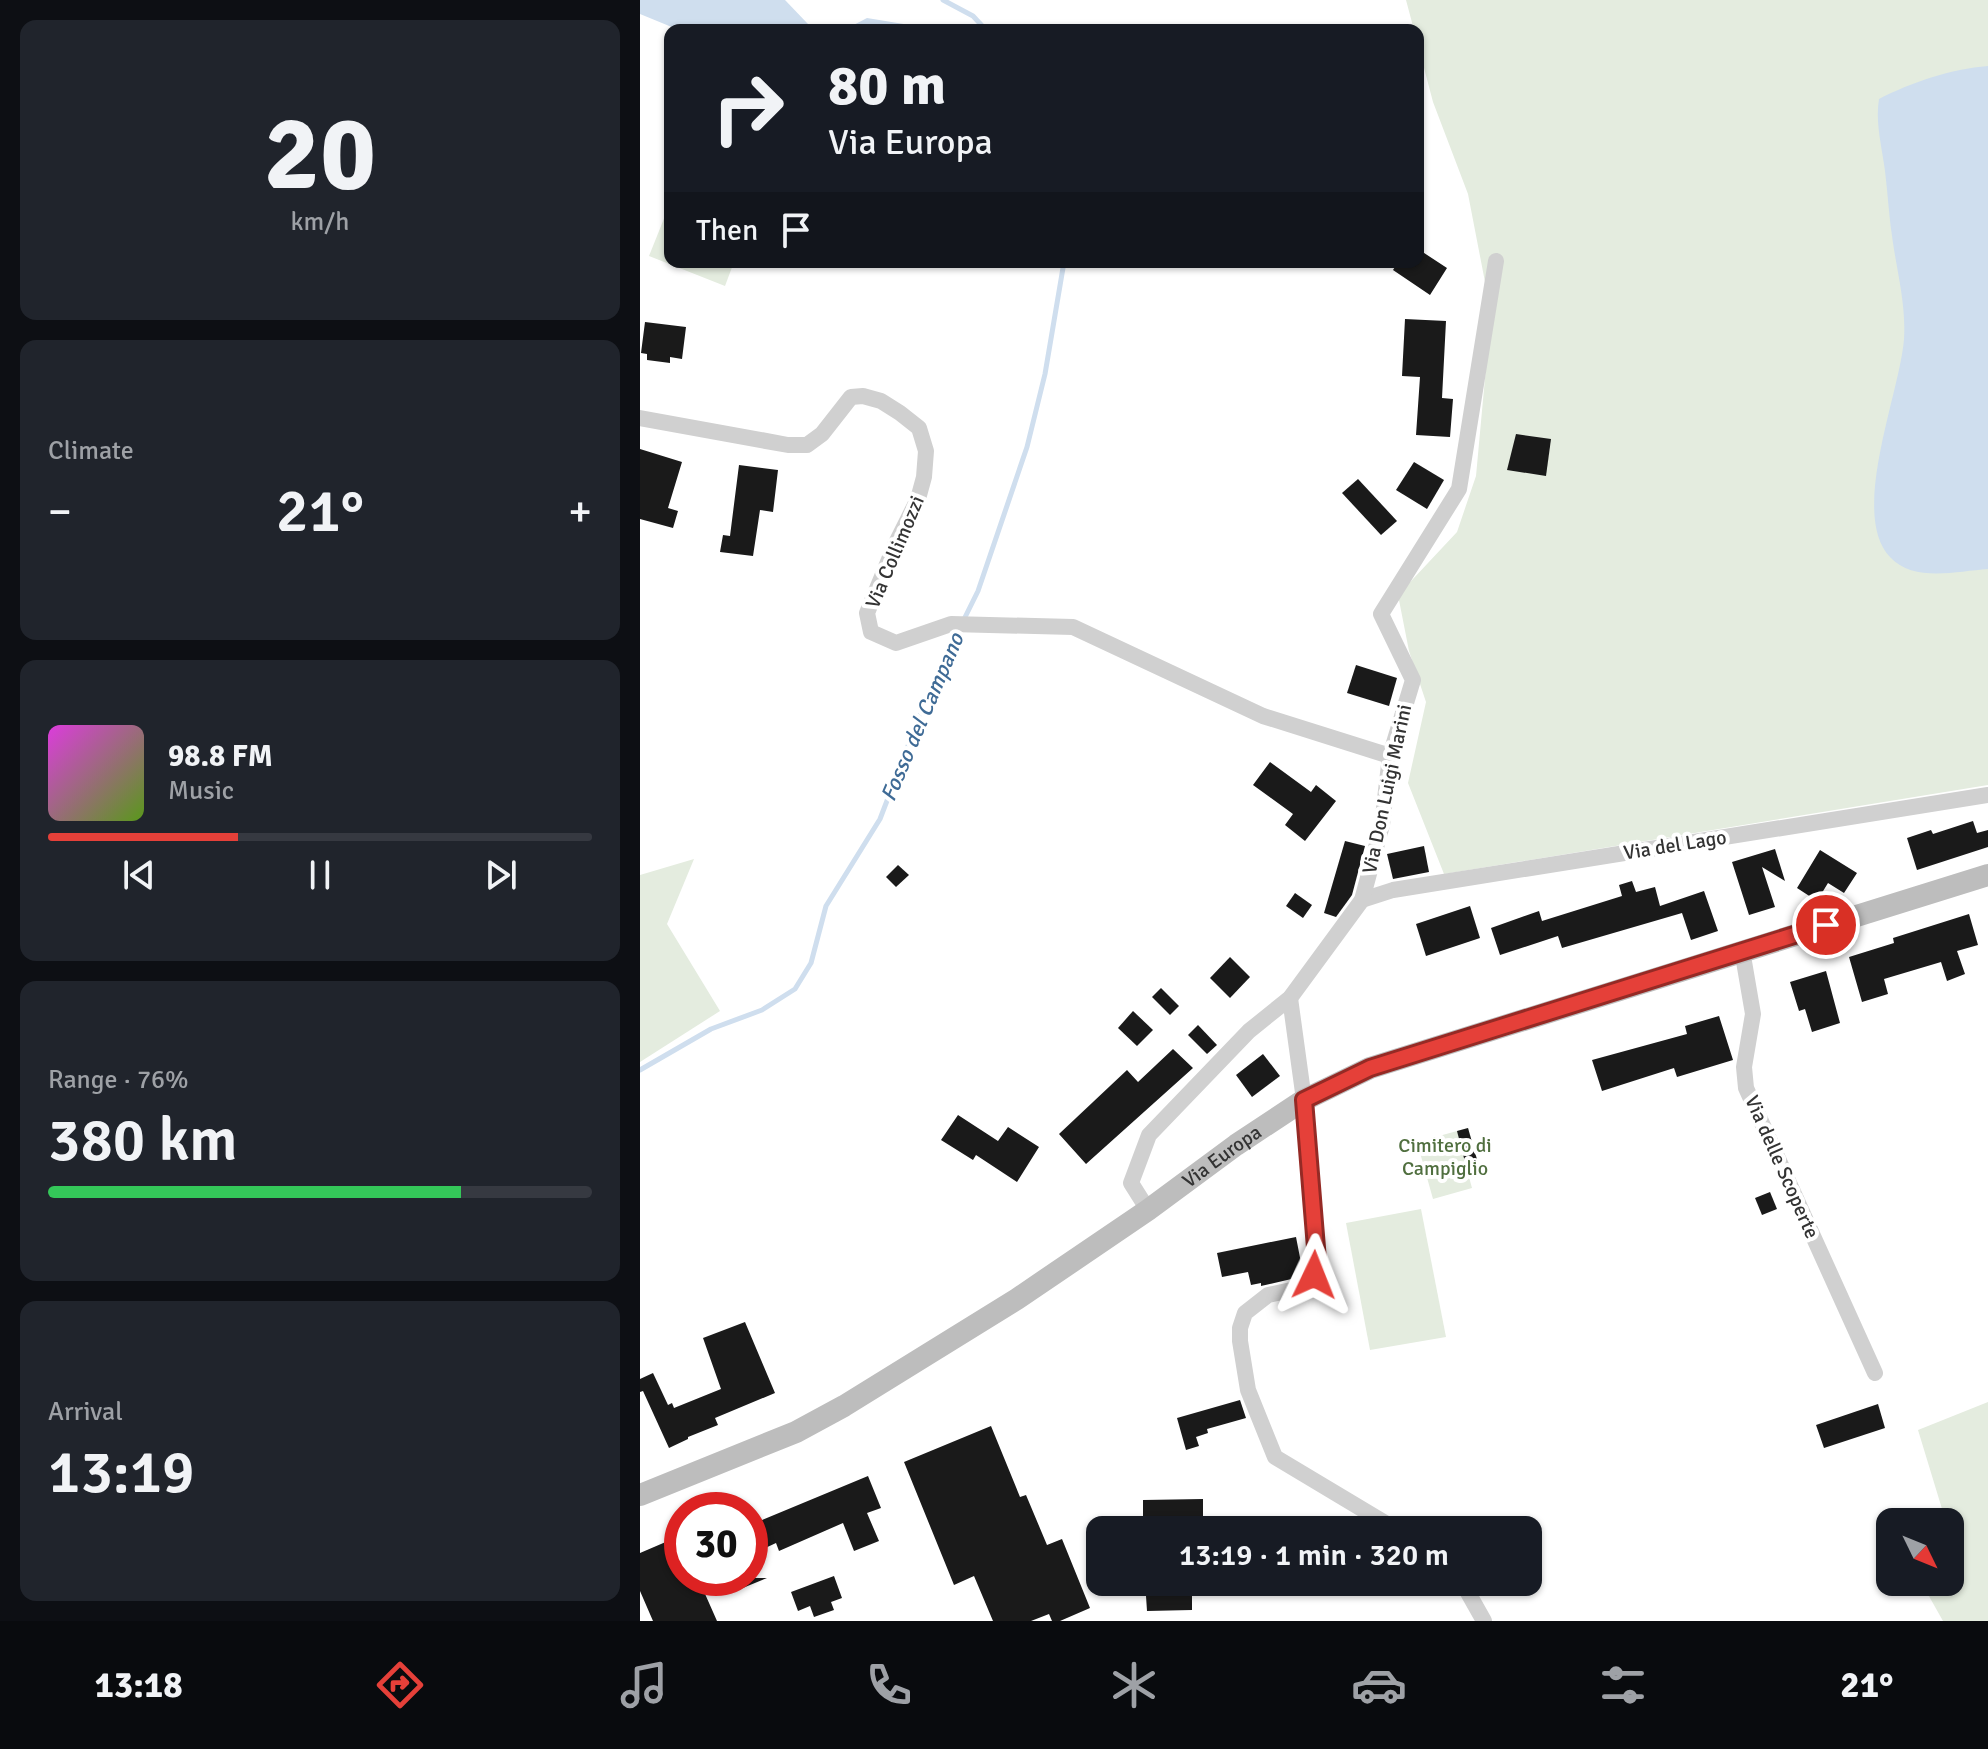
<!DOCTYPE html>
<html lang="en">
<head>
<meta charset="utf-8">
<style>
	body { margin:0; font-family:Signika,sans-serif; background:#20242c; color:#f1f3f6; height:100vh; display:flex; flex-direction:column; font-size:30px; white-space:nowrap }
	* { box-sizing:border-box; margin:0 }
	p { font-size:26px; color:#9ea1a6 }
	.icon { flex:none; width:44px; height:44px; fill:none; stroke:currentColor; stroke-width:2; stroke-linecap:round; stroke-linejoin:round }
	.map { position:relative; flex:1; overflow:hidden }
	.side { display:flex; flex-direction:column; gap:20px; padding:20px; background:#0d0f14; width:640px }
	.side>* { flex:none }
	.guide { position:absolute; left:24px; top:24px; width:760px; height:244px; border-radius:16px; box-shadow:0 2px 6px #0004; background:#171b24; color:#f1f3f6; overflow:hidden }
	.needle { width:52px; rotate:133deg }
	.tools { position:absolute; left:1236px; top:1508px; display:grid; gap:16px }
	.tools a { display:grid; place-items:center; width:88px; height:88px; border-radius:16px; background:#171b24; box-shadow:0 2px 6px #0004; font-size:40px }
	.speed { position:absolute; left:24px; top:1492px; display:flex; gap:16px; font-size:40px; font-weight:700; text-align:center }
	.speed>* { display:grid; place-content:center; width:104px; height:104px; border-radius:50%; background:#171b24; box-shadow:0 2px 6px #0004; line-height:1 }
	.speed .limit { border:12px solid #d22; background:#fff; color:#111 }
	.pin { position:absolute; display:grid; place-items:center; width:68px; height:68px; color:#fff; margin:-34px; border:4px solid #fff; border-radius:50%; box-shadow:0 2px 8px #0007 }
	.me { position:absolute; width:88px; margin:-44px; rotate:2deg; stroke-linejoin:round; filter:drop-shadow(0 0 6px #0008) }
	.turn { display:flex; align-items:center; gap:28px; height:168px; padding:0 32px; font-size:36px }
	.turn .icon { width:104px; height:104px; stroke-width:2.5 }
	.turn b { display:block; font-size:56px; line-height:68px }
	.then { display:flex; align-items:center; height:76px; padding:0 32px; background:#0003; gap:16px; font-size:30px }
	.big { font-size:60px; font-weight:600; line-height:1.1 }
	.side .widget { flex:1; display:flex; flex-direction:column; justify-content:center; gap:12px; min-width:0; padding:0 28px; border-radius:16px; background:#20242c }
	.side .dial { align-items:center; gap:0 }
	.dial b { font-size:104px; line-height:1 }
	.song { display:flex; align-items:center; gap:24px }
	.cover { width:96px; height:96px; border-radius:12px; background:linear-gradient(135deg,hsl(300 70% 55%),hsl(90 70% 35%)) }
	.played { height:8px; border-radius:4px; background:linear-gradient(90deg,#e54039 35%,#363941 35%) }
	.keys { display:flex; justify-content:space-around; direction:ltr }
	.heat { display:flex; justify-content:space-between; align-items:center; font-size:44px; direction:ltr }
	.charge { height:12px; border-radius:6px; background:linear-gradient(90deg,#34c759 76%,#363941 0) }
	.trip { position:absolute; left:446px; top:1516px; width:456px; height:80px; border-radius:16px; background:#171b24; box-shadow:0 2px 6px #0004; font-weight:600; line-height:80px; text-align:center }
	.dock { display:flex; height:128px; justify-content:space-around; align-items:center; background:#090b0e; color:#9ea1a6 }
	.dock .icon { width:56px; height:56px }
	.dock .selected { color:#e54039 }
	.dock b { font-size:36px; color:#f1f3f6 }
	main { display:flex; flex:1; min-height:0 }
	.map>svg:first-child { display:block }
	.green { fill:#e4ecdf }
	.water { fill:#cfdeee }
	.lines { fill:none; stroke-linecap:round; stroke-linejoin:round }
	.stream { stroke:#cfdeee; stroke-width:5 }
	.building { fill:#1a1a1a }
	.street { stroke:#d0d0d0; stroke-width:16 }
	.secondary { stroke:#bdbdbd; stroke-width:22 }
	.route-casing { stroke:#952a25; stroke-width:20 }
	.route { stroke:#e54039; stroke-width:14 }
	.labels { text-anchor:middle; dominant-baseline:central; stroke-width:8; stroke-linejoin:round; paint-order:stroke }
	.street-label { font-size:20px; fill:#333; stroke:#fff }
	.park-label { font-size:20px; fill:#506f3f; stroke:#fff }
	.water-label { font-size:22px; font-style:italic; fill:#3f6b96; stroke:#fff }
</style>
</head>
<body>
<main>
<section class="side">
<div class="widget dial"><b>20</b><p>km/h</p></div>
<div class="widget"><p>Climate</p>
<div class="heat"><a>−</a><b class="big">21°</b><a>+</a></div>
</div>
<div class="widget">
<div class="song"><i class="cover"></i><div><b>98.8 FM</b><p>Music</p></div></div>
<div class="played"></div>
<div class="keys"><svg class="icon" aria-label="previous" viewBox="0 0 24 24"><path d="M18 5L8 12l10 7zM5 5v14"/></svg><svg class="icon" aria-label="pause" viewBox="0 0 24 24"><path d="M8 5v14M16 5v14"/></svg><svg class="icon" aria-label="next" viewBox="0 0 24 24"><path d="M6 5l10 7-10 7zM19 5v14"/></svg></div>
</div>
<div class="widget"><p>Range · 76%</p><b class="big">380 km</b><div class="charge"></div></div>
<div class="widget"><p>Arrival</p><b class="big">13:19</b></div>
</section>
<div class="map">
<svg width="1348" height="1621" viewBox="0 0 1348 1621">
	<rect width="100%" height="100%" fill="#fff"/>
	<g class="green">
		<path d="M766,0H1348V785L804,874L768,783L786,702L769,651L758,595L817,532L836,476L851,313L828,194L793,102L778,45V30H774Z"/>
		<path d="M25,216L30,218V262H94L85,286L9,256Z"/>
		<path d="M54,859L27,924L80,1011L0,1062V875Z"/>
		<path d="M828,1128L838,1163L826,1166L832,1188L793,1199L777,1142Z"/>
		<path d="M781,1209L806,1337L730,1350L706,1223Z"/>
		<path d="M1348,1402V1621H1303L1281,1582H1310V1522H1306L1278,1430Z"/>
	</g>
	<g class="water">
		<path d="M0,0H145L168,24L165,30H39L0,14Z"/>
		<path d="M227,18L282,27L285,30H204Z"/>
		<path d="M1348,66V569C1317,571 1274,583 1250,557C1209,514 1260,393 1264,339C1266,306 1258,276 1253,243C1249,219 1248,195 1245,171C1242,147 1235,123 1239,99C1272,82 1311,69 1348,66Z"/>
	</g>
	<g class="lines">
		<g class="stream">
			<path d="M303,0L333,16L346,30"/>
			<path d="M0,1070L71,1029L122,1010L155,989L171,963L186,906L240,819L291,686L338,591L387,447L405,374L424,262"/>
		</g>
	</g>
	<g class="building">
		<path d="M778,249L807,268L790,295L753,270L758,262H778Z"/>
		<path d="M765,319L806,321L802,398L813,399L810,437L776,435L780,377L762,376Z"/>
		<path d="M5,322L46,327L42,359L30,357V363L7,360V354L1,353Z"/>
		<path d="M876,434L911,439L906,476L867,470Z"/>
		<path d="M0,449L42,462L28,508L38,511L33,528L0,519Z"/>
		<path d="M774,462L804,480L787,509L756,490Z"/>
		<path d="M99,465L138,470L133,512L120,510L113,556L80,552L83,535L90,536Z"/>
		<path d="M718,479L757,521L741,535L702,493Z"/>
		<path d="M716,665L757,678L749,706L707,693Z"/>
		<path d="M630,762L671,792L676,785L696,801L665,841L645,825L653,814L613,785Z"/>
		<path d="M1333,821L1337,833L1348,830V847L1277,870L1267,838L1291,830L1293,834Z"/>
		<path d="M705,841L725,846L712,895L696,917L684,913Z"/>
		<path d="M784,846L789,872L753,879L747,854Z"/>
		<path d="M1135,849L1145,881L1122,867L1135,907L1109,915L1092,862Z"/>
		<path d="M1180,850L1217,873L1204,893L1188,883L1177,901L1157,888Z"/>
		<path d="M258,865L269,875L256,887L246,877Z"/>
		<path d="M992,881L996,892L1015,887L1020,906L1064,891L1078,931L1051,940L1042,913L922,948L918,936L860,955L851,928L899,911L902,921L982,896L979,885Z"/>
		<path d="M655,893L672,905L663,918L646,906Z"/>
		<path d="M830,906L840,938L786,956L776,924Z"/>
		<path d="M1329,914L1338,945L1317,951L1325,974L1307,981L1301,962L1244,979L1248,994L1222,1002L1209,957L1254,943L1253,938Z"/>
		<path d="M590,957L610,977L590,998L570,978Z"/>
		<path d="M1186,971L1200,1023L1172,1032L1165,1009L1159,1011L1150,982Z"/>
		<path d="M521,988L539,1006L530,1015L512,997Z"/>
		<path d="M493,1011L513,1030L497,1046L478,1028Z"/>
		<path d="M1079,1016L1093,1060L1037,1077L1034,1068L962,1091L952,1060L1047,1034L1045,1026Z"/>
		<path d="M558,1025L577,1045L567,1054L548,1035Z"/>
		<path d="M533,1049L553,1068L446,1164L419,1134L487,1070L498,1082Z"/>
		<path d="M623,1054L640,1076L612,1097L596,1075Z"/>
		<path d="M318,1115L358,1141L368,1127L399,1147L377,1182L336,1155L333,1160L301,1140Z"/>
		<path d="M828,1128L838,1163L826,1166L817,1131Z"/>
		<path d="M1130,1192L1137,1209L1122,1215L1115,1198Z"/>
		<path d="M656,1237L663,1273L660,1277L621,1286V1283L611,1285L608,1272L582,1277L577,1253Z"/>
		<path d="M105,1322L135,1393L75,1418L78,1425L48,1437V1439L29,1448L3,1391L0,1392V1379L13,1373L28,1405L32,1403L34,1408L81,1389L63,1338Z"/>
		<path d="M600,1400L606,1418L567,1429L568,1433L556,1437L559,1446L546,1450L537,1418Z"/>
		<path d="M1238,1404L1245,1428L1184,1448L1176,1425Z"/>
		<path d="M351,1426L380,1497L386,1495L407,1545L422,1539L450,1608L420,1621H412L409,1614L391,1621H353L334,1576L314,1585L264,1462Z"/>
		<path d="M228,1476L241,1508L227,1513L239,1541L214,1551L203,1523L139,1551L136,1543L110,1555V1525Z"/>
		<path d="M563,1499V1530H503V1500Z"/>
		<path d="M42,1535V1578H58L77,1621H13L0,1591V1553Z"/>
		<path d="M194,1576L202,1598L191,1602L194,1610L174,1617L170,1606L158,1611L151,1592Z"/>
		<path d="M87,1578H127L93,1592Z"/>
		<path d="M485,1582H552V1610L507,1611L506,1596H485Z"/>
	</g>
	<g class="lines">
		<g class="street">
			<path d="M0,418L148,445H167L182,434L211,397L223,396L241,401L260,413L279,428L286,451L284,477L278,499L255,545L227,613L231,632L256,643L311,624L433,627L623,716L750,756"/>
			<path d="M722,900L753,890L1348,795"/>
			<path d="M1102,950L1113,1014L1104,1067L1106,1088L1235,1373"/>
			<path d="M650,998L664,1100L677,1260L672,1282L665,1287L628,1295L605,1313L600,1328V1341L608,1390L635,1457L757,1530"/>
			<path d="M508,1210L491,1183L509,1135L609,1031L650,998L722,900L742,825L750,756L773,680L741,614L819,489L856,261"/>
			<path d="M822,1582L844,1621"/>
		</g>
		<path class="secondary" id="s1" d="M0,1495L156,1432L204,1406L377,1299L508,1210L596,1145L664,1100L730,1068L1348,875"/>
	</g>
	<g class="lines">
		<g class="route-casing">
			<path id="route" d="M674,1275L677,1260L664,1100L730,1068L1186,925"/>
		</g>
		<use href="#route" class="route"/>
	</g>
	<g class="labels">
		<g class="street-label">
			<text transform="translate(255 552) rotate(-67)">Via Collimozzi</text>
			<text transform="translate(747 789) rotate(-78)">Via Don Luigi Marini</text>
			<text transform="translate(1035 845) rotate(-9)">Via del Lago</text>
			<text stroke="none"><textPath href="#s1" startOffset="676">Via Europa</textPath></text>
			<text transform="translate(1142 1167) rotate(66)">Via delle Scoperte</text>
		</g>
		<g class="park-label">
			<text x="805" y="1145">Cimitero di<tspan x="805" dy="23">Campiglio</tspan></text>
		</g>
		<g class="water-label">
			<text transform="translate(282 717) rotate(-67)">Fosso del Campano</text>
		</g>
	</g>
</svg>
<div class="tools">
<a><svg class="needle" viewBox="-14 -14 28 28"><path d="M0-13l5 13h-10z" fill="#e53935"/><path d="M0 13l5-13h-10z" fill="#9ea1a6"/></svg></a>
</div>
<div class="speed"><div class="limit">30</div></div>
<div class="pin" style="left:1186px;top:925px;background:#d93025"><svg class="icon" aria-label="arrive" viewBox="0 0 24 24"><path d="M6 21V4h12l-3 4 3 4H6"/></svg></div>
<svg class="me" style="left:674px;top:1275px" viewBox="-20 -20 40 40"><path d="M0-17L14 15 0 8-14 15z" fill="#e54039" stroke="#fff" stroke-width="4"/></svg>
<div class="trip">13:19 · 1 min · 320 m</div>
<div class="guide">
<div class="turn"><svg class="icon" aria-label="right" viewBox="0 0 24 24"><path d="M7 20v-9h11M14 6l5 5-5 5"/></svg><div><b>80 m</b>Via Europa</div></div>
<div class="then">Then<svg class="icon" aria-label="arrive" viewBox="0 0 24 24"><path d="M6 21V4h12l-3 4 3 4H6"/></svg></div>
</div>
</div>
</main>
<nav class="dock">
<b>13:18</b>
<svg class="icon selected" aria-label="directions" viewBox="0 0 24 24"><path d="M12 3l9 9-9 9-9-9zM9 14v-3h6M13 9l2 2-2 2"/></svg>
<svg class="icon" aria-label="music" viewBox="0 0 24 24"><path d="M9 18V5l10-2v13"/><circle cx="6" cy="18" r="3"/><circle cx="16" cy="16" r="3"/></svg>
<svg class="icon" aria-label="phone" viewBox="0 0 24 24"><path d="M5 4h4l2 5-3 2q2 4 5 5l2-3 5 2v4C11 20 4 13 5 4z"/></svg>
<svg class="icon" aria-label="climate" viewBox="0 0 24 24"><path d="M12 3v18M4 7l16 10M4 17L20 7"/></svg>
<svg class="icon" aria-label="car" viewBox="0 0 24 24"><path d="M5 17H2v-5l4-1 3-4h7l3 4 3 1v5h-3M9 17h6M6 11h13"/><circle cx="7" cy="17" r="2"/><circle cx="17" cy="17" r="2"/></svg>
<svg class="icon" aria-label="filters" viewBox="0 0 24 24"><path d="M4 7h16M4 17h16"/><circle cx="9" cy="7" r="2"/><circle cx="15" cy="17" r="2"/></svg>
<b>21°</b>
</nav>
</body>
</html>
